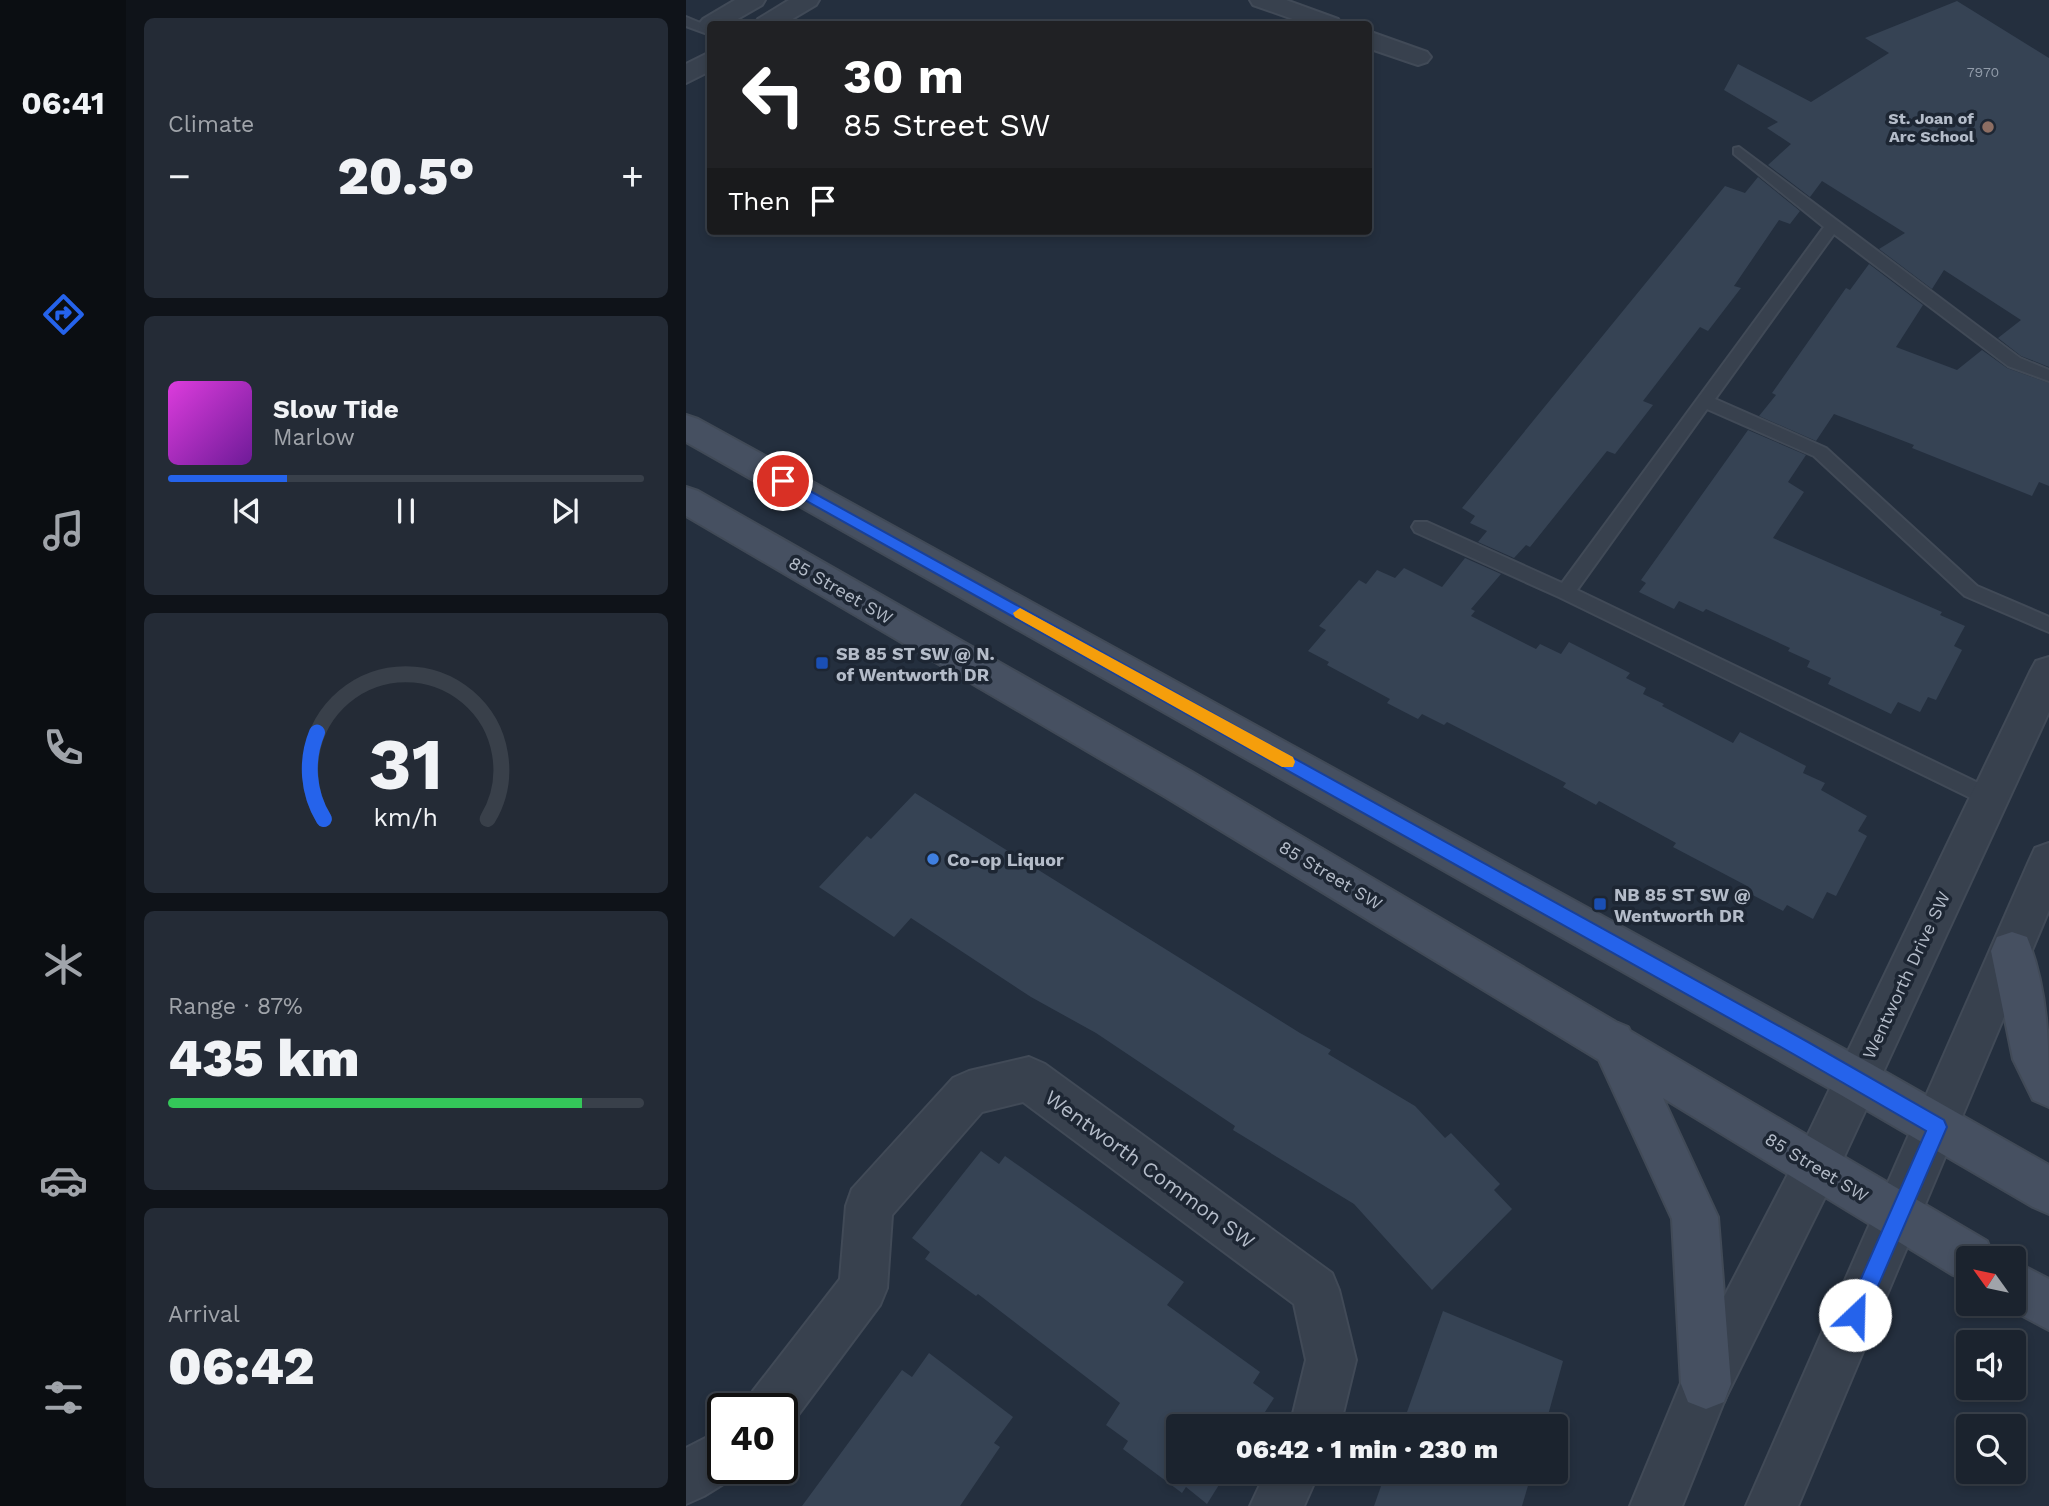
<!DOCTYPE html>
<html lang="en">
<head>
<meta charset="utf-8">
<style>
	body { margin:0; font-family:"Work Sans",sans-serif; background:#242b36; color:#f1f3f6; height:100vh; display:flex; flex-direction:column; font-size:26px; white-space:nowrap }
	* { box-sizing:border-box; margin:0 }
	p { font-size:23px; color:#a0a4aa }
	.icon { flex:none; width:38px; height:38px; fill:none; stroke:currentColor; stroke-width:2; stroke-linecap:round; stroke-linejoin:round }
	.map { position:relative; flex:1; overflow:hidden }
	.drawer { display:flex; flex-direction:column; gap:18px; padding:18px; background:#0f1319; width:560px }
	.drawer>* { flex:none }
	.banner { position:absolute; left:21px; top:21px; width:665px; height:214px; border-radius:7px; box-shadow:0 4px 10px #0003,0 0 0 2px #39404a; background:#202124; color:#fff; overflow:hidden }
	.needle { width:46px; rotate:303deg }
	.controls { position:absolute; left:1270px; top:1246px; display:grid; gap:14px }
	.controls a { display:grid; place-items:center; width:70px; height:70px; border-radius:7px; background:#1b232e; box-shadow:0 4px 10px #0003,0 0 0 2px #39404a; font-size:35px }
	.speed { position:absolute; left:21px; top:1393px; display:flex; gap:14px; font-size:35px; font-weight:700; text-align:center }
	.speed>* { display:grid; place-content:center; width:91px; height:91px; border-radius:50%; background:#1b232e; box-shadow:0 4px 10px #0003,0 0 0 2px #39404a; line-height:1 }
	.speed .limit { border:4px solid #111; border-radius:10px; background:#fff; color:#111 }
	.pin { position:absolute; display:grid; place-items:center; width:60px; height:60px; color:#fff; margin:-30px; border:4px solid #fff; border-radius:50%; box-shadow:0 2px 7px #0007 }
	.me { position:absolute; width:77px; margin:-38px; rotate:24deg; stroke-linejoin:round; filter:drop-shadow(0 0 5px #0008) }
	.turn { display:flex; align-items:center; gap:24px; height:147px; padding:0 21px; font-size:32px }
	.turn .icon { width:91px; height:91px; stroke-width:2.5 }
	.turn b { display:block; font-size:49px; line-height:60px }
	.then { display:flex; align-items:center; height:66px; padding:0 21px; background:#0003; gap:14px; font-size:26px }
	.big { font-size:52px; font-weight:800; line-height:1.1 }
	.drawer .widget { flex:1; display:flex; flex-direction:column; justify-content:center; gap:10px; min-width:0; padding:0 24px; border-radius:10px; background:#242b36 }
	.drawer .dial { align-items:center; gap:0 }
	.dial svg { height:182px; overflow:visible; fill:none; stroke:#39404a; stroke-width:7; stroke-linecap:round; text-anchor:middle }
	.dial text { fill:#f1f3f6; stroke:none }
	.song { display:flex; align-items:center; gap:21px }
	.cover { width:84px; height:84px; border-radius:10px; background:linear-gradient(135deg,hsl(300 70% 55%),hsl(280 70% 35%)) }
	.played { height:7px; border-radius:4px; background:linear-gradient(90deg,#2563eb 25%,#39404a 25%) }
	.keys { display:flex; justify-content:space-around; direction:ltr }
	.heat { display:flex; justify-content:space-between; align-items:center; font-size:38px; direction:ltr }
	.charge { height:10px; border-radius:5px; background:linear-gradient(90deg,#34c759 87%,#39404a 0) }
	.trip { position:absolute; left:480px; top:1414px; width:402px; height:70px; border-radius:7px; background:#1b232e; box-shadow:0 4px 10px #0003,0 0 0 2px #39404a; font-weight:800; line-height:70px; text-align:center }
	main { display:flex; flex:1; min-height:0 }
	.tabs { display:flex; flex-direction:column; width:126px; justify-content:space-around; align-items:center; background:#0b0e12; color:#a0a4aa }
	.tabs .icon { width:49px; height:49px }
	.tabs .on { color:#2563eb }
	.tabs b { font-size:32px; color:#f1f3f6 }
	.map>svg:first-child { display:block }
	.building { fill:#364354 }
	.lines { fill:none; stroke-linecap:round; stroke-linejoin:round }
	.service-casing { stroke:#414a57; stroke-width:4 }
	.minor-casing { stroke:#414a57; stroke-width:4 }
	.tertiary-casing { stroke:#414a57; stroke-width:4 }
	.secondary-casing { stroke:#414a57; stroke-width:4 }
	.service { fill:#38414e; fill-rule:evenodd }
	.minor { fill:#38414e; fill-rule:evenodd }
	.tertiary { fill:#38414e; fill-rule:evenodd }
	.secondary { fill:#465061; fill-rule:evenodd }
	.route { fill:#2563eb; stroke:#184099; stroke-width:2 }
	.slow { fill:#f59e0b }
	.education-dot { fill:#8d6e63; stroke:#1d2633; stroke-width:2.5 }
	.transit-dot { fill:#1a4fb4; stroke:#1d2633; stroke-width:2.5 }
	.shop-dot { fill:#3f7fe0; stroke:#1d2633; stroke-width:2.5 }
	.labels { text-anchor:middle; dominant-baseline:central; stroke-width:7; stroke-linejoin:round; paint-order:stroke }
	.number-label { font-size:14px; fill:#929caa }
	.far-poi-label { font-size:16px; font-weight:bold; fill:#b4bcc9; stroke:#1d2633; text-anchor:end }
	.street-label { font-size:18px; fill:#b4bcc9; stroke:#1d2633 }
	.poi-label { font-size:18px; font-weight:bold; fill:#b4bcc9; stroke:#1d2633; text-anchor:start }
	.near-street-label { font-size:21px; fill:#b4bcc9; stroke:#1d2633 }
</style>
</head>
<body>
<main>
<nav class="tabs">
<b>06:41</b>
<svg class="icon on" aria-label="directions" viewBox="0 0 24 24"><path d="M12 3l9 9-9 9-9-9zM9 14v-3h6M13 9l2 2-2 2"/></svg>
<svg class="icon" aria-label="music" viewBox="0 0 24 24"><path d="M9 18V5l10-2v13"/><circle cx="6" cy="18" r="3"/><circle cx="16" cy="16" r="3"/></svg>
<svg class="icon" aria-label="phone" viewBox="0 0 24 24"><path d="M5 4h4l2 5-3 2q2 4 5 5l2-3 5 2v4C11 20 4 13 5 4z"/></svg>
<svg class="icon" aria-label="climate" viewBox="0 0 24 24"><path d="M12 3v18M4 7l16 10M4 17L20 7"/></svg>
<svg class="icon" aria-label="car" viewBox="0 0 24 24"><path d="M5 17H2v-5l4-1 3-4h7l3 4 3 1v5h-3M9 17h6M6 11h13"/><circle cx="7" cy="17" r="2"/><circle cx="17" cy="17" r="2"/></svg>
<svg class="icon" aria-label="filters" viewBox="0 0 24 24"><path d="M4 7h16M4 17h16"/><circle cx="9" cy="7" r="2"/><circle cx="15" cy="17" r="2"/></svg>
</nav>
<section class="drawer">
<div class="widget"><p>Climate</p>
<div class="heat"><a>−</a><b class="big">20.5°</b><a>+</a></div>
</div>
<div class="widget">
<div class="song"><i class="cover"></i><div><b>Slow Tide</b><p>Marlow</p></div></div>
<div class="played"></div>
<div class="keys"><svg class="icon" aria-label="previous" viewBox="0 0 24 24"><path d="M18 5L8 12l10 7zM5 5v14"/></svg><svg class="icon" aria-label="pause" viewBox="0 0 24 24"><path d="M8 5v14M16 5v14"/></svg><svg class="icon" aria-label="next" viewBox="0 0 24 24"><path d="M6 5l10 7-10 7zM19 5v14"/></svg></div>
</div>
<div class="widget dial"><svg viewBox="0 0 100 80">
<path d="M14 69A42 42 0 1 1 86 69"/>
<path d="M14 69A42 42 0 0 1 11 31" stroke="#2563eb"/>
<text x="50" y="56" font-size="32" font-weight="700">31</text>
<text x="50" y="72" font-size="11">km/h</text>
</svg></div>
<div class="widget"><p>Range · 87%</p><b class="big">435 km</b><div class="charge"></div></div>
<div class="widget"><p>Arrival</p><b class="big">06:42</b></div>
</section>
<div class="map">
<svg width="1363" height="1506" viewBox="0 0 1363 1506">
	<rect width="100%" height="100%" fill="#242f3e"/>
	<g class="building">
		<path d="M1271,1L1363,58V367L1335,356L1312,338L1335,320L1258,270L1246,289L1193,249L1219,233L1136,181L1124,197L1082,165L1105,144L1081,128L1092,122L1038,90L1052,64L1125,102L1203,53L1179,38Z"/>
		<path d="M1072,177L1114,211L1104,224L1093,220L1048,286L1055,288L1022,331L1014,327L957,401L967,405L929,454L921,451L844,547L840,545L828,558L792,542L801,531L784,523L789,516L776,508L1039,186L1059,193Z"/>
		<path d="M1183,264L1237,305L1210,347L1271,370L1296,350L1321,368L1363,383V486L1353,482L1346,496L1226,448L1228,445L1148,414L1130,441L1073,416L1090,395L1086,393L1160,288L1164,290Z"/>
		<path d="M1062,430L1120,455L1102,482L1118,492L1087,538L1256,612L1254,615L1279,626L1268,646L1276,650L1250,700L1242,697L1234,712L1212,702L1205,714L1142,684L1145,678L1121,667L1124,661L1102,651L1104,648L1020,609L1017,612L993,601L988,609L953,592L960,583L955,580Z"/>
		<path d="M779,558L815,574L785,609L789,611L785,616L850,649L854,644L875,654L883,642L944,673L940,678L960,688L957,694L978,704L976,706L1047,743L1054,732L1120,766L1117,773L1139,783L1135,790L1181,816L1172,831L1181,836L1150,896L1141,892L1127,919L1101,905L1097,911L1061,892L1063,887L987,847L990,843L913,801L910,805L877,787L880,783L761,722L758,725L736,714L732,719L701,703L704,699L641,665L643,662L622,651L640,630L633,626L673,580L680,584L691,570L709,578L718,568L756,587Z"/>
		<path d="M229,793L614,1033L645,1050L642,1054L729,1106L759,1138L765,1133L814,1184L808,1190L826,1209L746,1290L668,1204L547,1130L549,1126L410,1033L345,997L225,918L208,937L133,887L181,836L185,839Z"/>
		<path d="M295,1151L313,1164L319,1156L498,1282L481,1305L574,1372L567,1383L588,1398L570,1426H492V1472H541L521,1504L500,1487L496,1493L437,1449L442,1441L420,1425L434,1403L292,1294L290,1296L239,1259L244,1252L226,1238Z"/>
		<path d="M757,1311L877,1361L859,1426H716Z"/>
		<path d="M243,1353L327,1417L308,1443L314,1447L274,1506H116L216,1370L226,1377Z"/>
		<path d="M700,1472H846L836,1506H688Z"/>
	</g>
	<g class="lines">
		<g class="service-casing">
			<g id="service">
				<path d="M0,17L24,27V35L0,26Z"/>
				<path d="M1053,147L1334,358L1363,370V381L1322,366L1148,234L1029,399L1140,448L1291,586L1363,617V632L1279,596L1128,456L1021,409L891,590L1311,792L1314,798L1311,804L1304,806L1297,804L873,597L729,532L726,527L729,522H741L876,583L1138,227L1048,154V148Z"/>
			</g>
		</g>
		<g class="minor-casing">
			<g id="minor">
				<path d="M564,0H600L652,19L656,24H621L567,5Z"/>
				<path d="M682,31L741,52L745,57L741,62L732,65L723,62L682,48Z"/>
				<path d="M343,1057L359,1064L646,1273L653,1290L670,1360L654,1426H604L620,1360L608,1304L337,1102L296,1112L206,1215L201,1288L194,1305L103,1427L96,1430V1409H60L67,1391L154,1279L160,1206L166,1189L267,1078L283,1071Z"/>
				<path d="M37,1429V1468H57L55,1473L18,1496L0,1504V1448Z"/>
				<path d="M580,1472H633L618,1506H564Z"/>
			</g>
		</g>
		<g class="tertiary-casing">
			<g id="tertiary">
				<path d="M49,0H79L76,5L43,24H24V31L17,29L13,24L17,19Z"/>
				<path d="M103,0H133L130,5L98,24H69L72,19Z"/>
				<path d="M24,52V71L0,83V64Z"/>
				<path d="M1363,657V712L1146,1183L1039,1399L996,1506H944L1002,1366L1114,1151L1344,672L1350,661Z"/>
				<path d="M1363,843V910L1112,1506H1060L1343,861L1349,848Z"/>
			</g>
		</g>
		<g class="secondary-casing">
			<g id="secondary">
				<path d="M0,415L12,419L1187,1065L1363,1165V1214L1347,1207L1155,1095L0,442Z"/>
				<path d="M0,487L12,491L506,772L930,1022L942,1027L944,1031L1301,1241L1308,1258H1283V1281L1267,1275L977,1098L1032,1217L1045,1384L1038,1402L1020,1409L1002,1402L995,1384L986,1219L913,1060L478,796L0,516Z"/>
				<path d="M1326,932L1341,937C1363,991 1363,1050 1363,1107L1347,1100L1327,1059L1305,951L1311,937Z"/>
				<path d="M1328,1261L1363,1279V1330L1314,1304H1328Z"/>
			</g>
		</g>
		<use href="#service" class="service"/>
		<use href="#minor" class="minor"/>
		<use href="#tertiary" class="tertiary"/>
		<use href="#secondary" class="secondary"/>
	</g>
	<path class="route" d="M97,476L1122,1042L1258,1120L1261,1127L1176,1323L1169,1326L1162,1323L1159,1315L1240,1131L1109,1055L92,485V477Z"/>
	<path class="slow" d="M334,608L607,757L609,762L607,767H596L329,617L327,613Z"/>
	<circle class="education-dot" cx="1302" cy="127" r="7"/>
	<g class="transit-dot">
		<rect x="129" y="656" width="14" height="14" rx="3.5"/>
		<rect x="907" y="897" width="14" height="14" rx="3.5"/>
	</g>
	<circle class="shop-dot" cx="247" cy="859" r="7"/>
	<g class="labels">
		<g class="number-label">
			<text x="1297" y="72">7970</text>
		</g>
		<g class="far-poi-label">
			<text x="1288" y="118">St. Joan of<tspan x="1288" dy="18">Arc School</tspan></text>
		</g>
		<g class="street-label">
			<text transform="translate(155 590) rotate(30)">85 Street SW</text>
			<text transform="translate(645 875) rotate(31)">85 Street SW</text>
			<text transform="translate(1220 975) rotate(-65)">Wentworth Drive SW</text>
			<text transform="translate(1131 1167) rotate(31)">85 Street SW</text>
		</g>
		<g class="poi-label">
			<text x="150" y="653">SB 85 ST SW @ N.<tspan x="150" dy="21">of Wentworth DR</tspan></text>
			<text x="261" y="859">Co-op Liquor</text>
			<text x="928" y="894">NB 85 ST SW @<tspan x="928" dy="21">Wentworth DR</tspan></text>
		</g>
		<g class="near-street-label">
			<text transform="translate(464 1169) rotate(36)">Wentworth Common SW</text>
		</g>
	</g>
</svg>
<div class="controls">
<a><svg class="needle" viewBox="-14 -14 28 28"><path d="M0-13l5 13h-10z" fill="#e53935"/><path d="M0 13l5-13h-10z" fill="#a0a4aa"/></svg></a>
<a><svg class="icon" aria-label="sound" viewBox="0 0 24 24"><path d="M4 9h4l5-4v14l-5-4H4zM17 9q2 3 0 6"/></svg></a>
<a><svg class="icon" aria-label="search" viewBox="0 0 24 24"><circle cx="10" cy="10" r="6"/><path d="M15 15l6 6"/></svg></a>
</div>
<div class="speed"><div class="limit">40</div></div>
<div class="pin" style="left:97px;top:481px;background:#d93025"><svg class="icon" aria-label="arrive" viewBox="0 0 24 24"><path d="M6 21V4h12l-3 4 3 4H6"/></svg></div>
<svg class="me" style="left:1169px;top:1315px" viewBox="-20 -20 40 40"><circle r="19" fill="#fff"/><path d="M0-13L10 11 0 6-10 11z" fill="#2563eb"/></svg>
<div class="trip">06:42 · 1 min · 230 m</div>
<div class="banner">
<div class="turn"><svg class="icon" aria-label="left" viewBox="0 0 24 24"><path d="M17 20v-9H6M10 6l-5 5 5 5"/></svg><div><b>30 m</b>85 Street SW</div></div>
<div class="then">Then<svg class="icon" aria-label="arrive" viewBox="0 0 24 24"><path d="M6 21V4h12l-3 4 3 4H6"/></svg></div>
</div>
</div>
</main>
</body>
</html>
